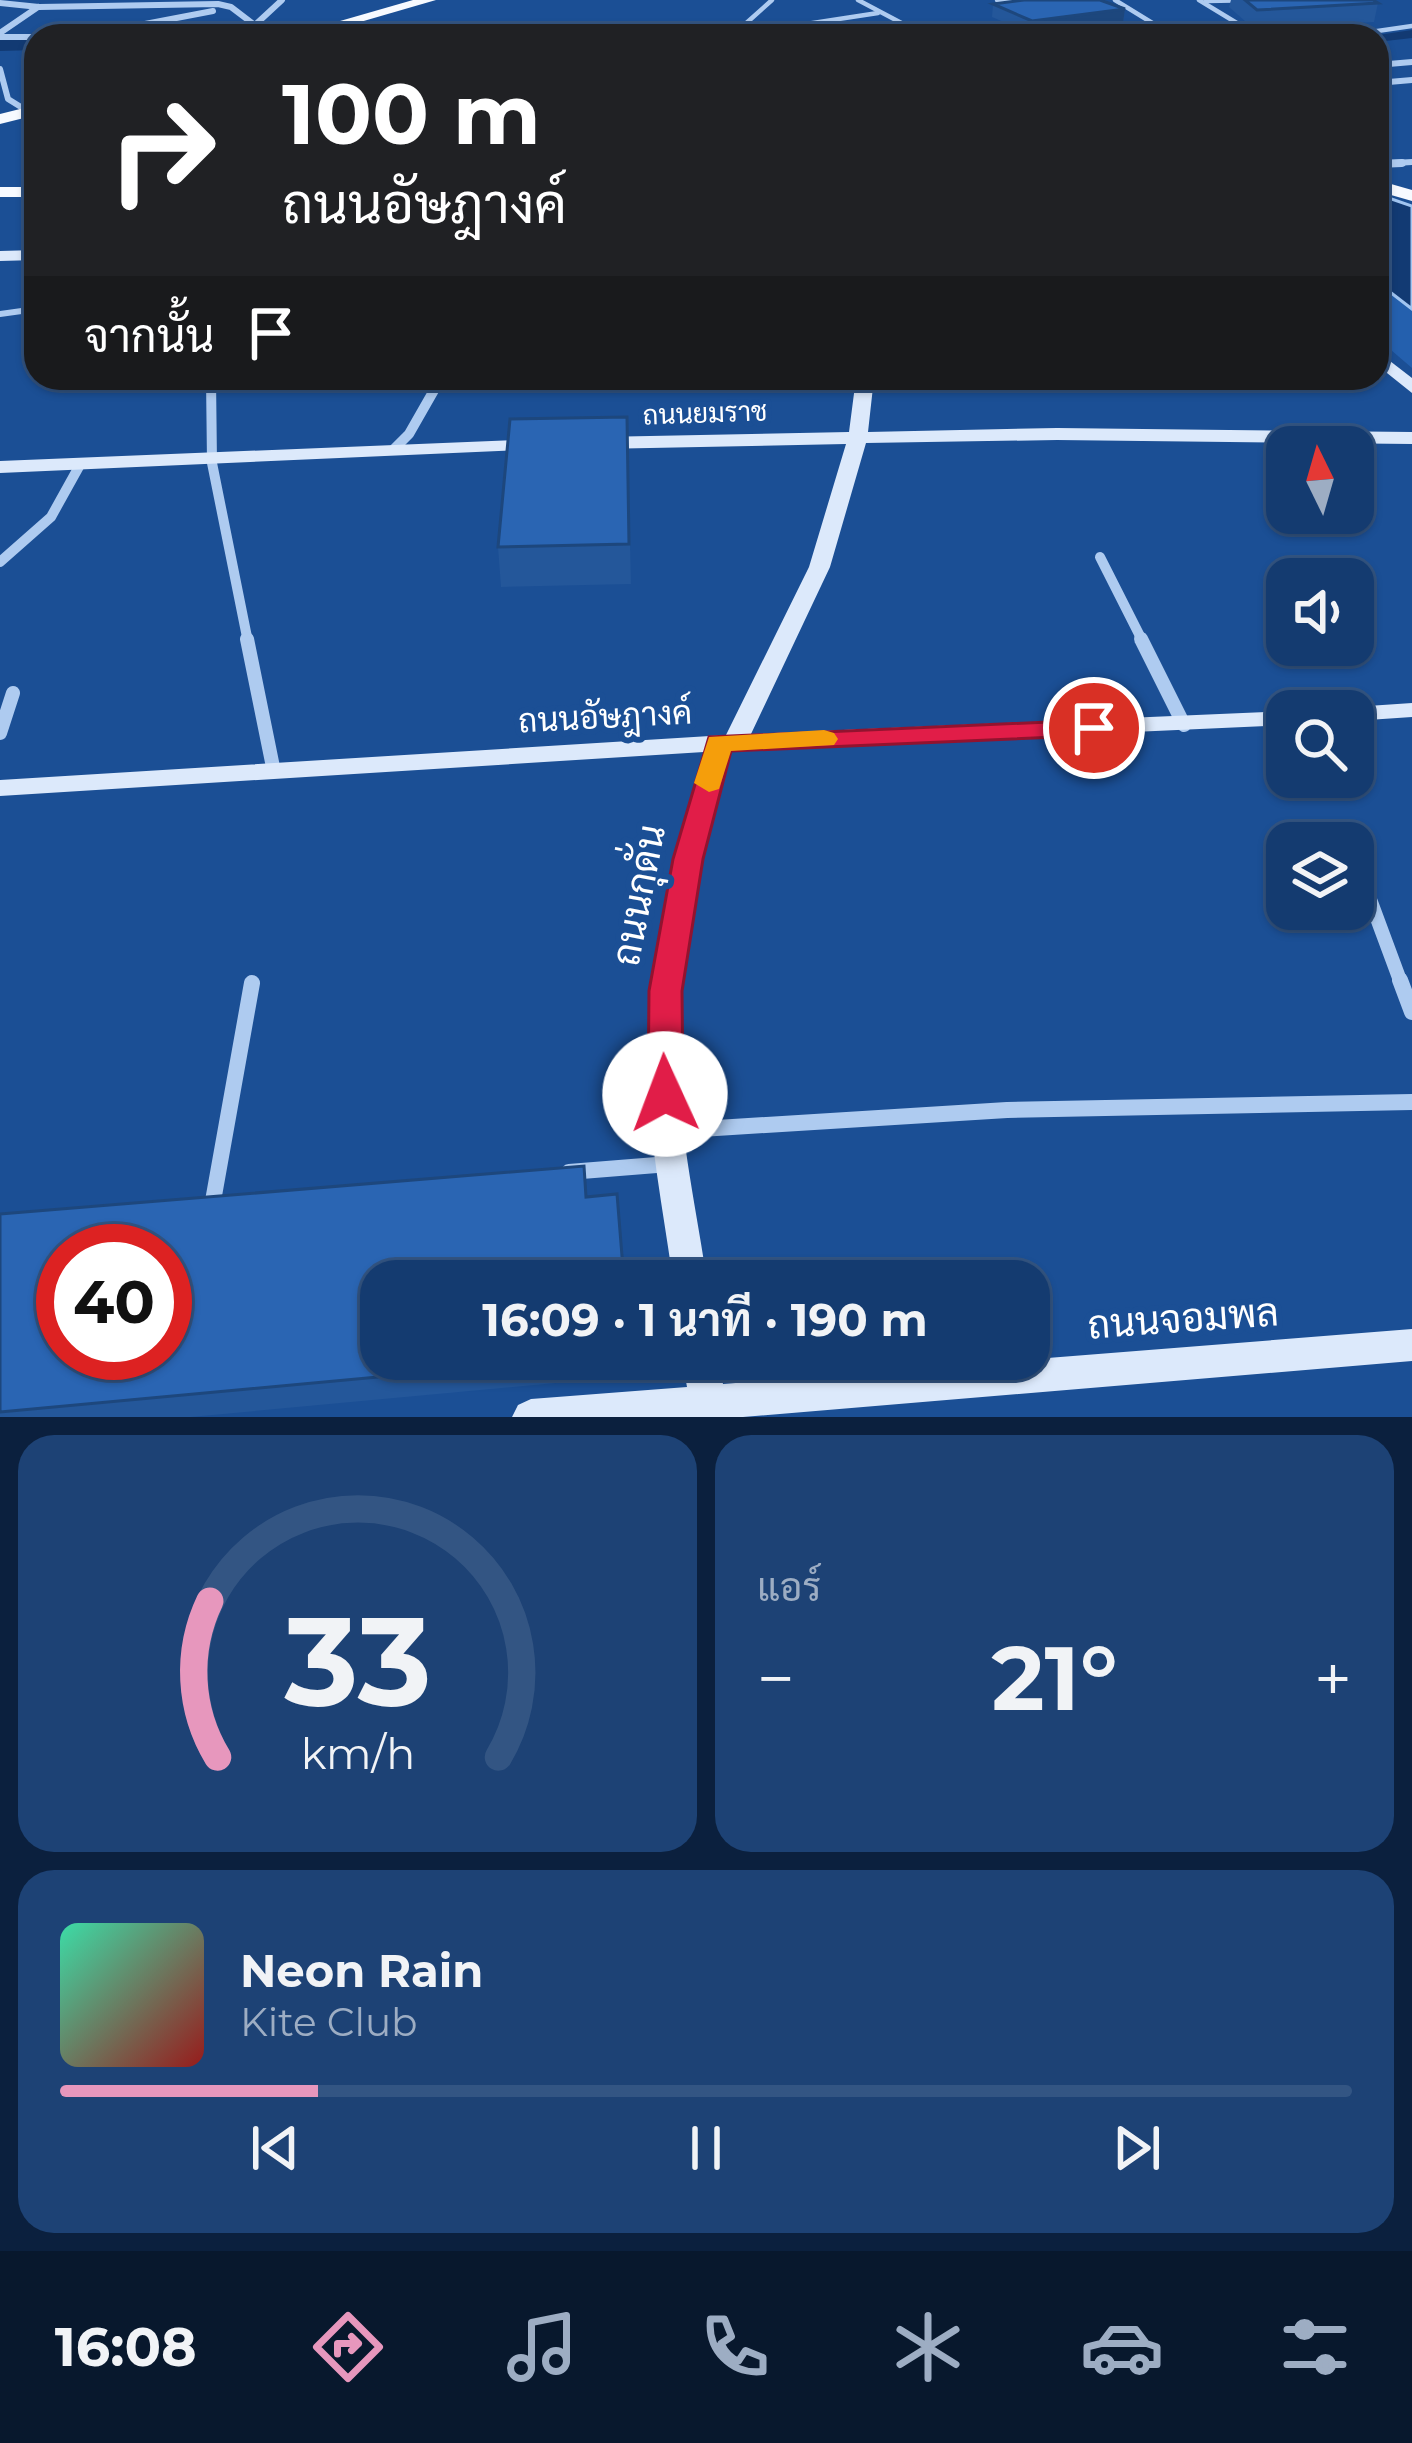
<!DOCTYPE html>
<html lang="th">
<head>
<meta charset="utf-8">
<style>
	body { margin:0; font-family:Montserrat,Sarabun,sans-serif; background:#1d4275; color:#f1f3f6; height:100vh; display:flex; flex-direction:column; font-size:45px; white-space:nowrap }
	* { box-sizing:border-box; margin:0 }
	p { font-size:39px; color:#9dadc3 }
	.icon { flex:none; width:66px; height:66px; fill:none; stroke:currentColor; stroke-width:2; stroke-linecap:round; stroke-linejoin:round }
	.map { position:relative; height:1417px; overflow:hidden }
	.drawer { display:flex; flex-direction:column; gap:18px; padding:18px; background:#0b203e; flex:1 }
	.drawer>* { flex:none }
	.hud { position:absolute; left:24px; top:24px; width:1365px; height:366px; border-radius:36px; box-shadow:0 3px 9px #0004,0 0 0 3px #335583; background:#202124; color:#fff; overflow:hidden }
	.needle { width:78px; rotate:355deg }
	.buttons { position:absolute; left:1266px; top:426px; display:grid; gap:24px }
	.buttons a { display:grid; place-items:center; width:108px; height:108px; border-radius:24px; background:#143b70; box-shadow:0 3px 9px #0004,0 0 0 3px #335583; font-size:60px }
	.speed { position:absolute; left:36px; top:1224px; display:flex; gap:24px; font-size:60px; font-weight:700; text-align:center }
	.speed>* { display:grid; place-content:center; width:156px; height:156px; border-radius:50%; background:#143b70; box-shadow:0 3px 9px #0004,0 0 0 3px #335583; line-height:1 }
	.speed .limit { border:18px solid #d22; background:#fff; color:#111 }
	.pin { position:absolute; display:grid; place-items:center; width:102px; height:102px; color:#fff; margin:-51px; border:6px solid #fff; border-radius:50%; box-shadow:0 3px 12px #0007 }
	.me { position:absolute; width:132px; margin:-66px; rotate:358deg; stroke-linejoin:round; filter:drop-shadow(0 0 9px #0008) }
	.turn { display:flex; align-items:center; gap:42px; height:252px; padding:0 60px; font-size:54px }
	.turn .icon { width:156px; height:156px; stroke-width:2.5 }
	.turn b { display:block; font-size:84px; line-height:102px }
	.then { display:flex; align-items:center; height:114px; padding:0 60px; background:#0003; gap:24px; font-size:45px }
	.big { font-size:90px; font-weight:700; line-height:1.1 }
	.drawer .widget { flex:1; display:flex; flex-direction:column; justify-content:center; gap:18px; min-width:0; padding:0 42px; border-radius:36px; background:#1d4275 }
	.drawer .dial { align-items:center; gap:0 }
	.dial svg { height:312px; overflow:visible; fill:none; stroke:#335583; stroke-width:7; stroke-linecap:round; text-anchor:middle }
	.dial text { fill:#f1f3f6; stroke:none }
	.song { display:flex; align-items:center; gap:36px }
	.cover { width:144px; height:144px; border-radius:18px; background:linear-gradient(135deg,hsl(160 70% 55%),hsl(0 70% 35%)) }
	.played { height:12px; border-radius:6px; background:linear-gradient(90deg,#e797bd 20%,#335583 20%) }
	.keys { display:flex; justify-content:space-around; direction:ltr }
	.heat { display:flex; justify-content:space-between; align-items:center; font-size:66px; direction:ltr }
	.drawer .tiles { flex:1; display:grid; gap:18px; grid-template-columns:1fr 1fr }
	.widget:last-child { grid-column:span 2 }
	.trip { position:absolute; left:360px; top:1260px; width:690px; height:120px; border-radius:36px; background:#143b70; box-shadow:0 3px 9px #0004,0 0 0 3px #335583; font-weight:700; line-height:120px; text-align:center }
	.tab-bar { display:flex; height:192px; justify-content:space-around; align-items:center; background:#08182d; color:#9dadc3 }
	.tab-bar .icon { width:84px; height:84px }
	.tab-bar .selected { color:#e797bd }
	.tab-bar b { font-size:54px; color:#f1f3f6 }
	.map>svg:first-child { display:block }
	.green { fill:#2460ae }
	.water { fill:#123a73; stroke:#a1c5f1; stroke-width:3 }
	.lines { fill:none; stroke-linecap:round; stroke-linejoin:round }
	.canal { fill:#123a73; fill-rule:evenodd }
	.river { fill:#123a73; fill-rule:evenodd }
	.lane-far1 { stroke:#aecbf0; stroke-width:4.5 }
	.lane { stroke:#aecbf0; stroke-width:6 }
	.street-far4 { stroke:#aecbf0; stroke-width:6 }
	.street-far3 { stroke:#aecbf0; stroke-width:8 }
	.street-far2 { stroke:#aecbf0; stroke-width:10 }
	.street-far1 { stroke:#aecbf0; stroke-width:14 }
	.street { stroke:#aecbf0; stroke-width:16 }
	.secondary { fill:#dce9fb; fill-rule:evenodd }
	.primary { fill:#f7faff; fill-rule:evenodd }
	.wall { fill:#24579a }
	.shaded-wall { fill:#1d477d }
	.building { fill:#2a65b3; stroke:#1d477d; stroke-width:3; fill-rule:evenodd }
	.route { fill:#e11d48; stroke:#92132f; stroke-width:3 }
	.slow { fill:#f59e0b }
	.labels { text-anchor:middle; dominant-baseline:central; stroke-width:12; stroke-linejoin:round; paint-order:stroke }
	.far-street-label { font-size:27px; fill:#fff; stroke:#1b4f95 }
	.street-label { font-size:33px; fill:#fff; stroke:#1b4f95 }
	.near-street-label { font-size:39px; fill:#fff; stroke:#1b4f95 }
</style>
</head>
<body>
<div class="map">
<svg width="1412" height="1417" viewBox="0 0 1412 1417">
	<rect width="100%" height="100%" fill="#1b4f95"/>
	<path class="green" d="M1377,282L1412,309V368L1377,338Z"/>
	<path class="water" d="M1377,194L1412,206V309L1377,282Z"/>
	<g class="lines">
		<path class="canal" d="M1412,30V38L1377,42V36H1371Z"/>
		<g class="river">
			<path d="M545,29L557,36H523L526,31Z"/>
			<path d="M36,36V50L0,51V37Z"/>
		</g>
		<g class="lane-far1">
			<path d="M858,0L926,36"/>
			<path d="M997,0H1023"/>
			<path d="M1115,0L1167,32L1245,28L1199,0"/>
			<path d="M1206,1L1262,0"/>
			<path d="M740,34L878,13"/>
			<path d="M741,34L743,26L772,0"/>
			<path d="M1343,36L1412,26"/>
		</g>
		<path class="lane" d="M0,314L36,309"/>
		<g class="street-far4">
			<path d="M0,3L39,7L218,4L231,7L269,36"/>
			<path d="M255,25L282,0"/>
			<path d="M0,33L38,7"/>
			<path d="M164,36L145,24L213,11"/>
			<path d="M0,37H36"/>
			<path d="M1377,65L1412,62"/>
			<path d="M0,69L8,99L29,112"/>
			<path d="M1377,83L1412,80"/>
			<path d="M1377,164L1412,162"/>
		</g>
		<path class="street-far3" d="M1377,164L1402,163"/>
		<g class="street-far2">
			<path d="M211,378L212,463L248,642"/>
			<path d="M394,449L409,434L441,378"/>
			<path d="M1100,557L1143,642"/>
			<path d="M0,562L51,517L81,463"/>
		</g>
		<g class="street-far1">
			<path d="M247,639L273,767"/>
			<path d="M1141,639L1184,725"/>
			<path d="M0,733L13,693"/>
			<path d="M1368,894L1401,983"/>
		</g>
		<g class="street">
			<path d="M1400,980L1412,1012"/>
			<path d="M669,1131L1007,1110L1412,1102"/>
			<path d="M569,1172L669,1164"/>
			<path d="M213,1201L252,983"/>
		</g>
		<g class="secondary">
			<path d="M36,250V260L0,261V251Z"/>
			<path d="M1377,351L1412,378V393L1377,365Z"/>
			<path d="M856,378H874L868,432L1057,428L1412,432V444L1057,440L866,443L830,567L751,734L1287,711V725L729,750C704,849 678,949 678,1051C678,1129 696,1205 707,1281H673C664,1214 650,1147 648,1079C645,967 675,858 704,752L0,796V780L726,735L809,567L846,444L599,449L589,443L599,437L849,432Z"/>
			<path d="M540,439L547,441V449L0,473V461Z"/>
			<path d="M1412,703V717L1353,721V711H1343L1353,707Z"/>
			<path d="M1412,1329V1361L743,1417H512L518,1405L531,1399L687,1387L682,1359H718L723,1384Z"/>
		</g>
		<g class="primary">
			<path d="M413,0H436L312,36H288Z"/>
			<path d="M36,105V115L0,124V114Z"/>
			<path d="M1377,180L1412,190V201L1377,191Z"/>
			<rect x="0" y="187" width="36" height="10"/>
		</g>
	</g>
	<g class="wall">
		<path d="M1231,0H1373L1378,3L1374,22L1254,29L1229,7Z"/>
		<path d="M993,4L1125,9L1123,23L1031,34L992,17Z"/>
		<path d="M627,417L631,584L501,587L498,547Z"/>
		<path d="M0,1214L381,1359H597L598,1379L191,1417H0Z"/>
	</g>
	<path class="shaded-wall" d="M1125,9L1123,23L1031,34L1032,21Z"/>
	<g class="building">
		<path d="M1024,0H1100L1125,9L1032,21L993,4Z"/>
		<path d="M1245,0H1373L1378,3L1257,10Z"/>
		<path d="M627,417L629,544L498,547L510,419Z"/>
		<path d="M584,1166L586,1197L617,1194L624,1281H381V1359H571L0,1412V1214ZM63,1251H165V1353H63Z"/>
	</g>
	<path class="route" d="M1094,720L1104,722L1108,728L1104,735L731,751L703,859L682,991L683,1094L678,1103L665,1108L653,1103L648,1094L649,991L673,859L709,737Z"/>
	<path class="slow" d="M824,730L834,733L838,739L834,745L731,751L719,789L709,792L694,783L709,737Z"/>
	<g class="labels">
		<g class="far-street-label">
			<text transform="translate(705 413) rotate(-2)">ถนนยมราช</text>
		</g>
		<g class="street-label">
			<text transform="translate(605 716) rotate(-3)">ถนนอัษฎางค์</text>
		</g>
		<g class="near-street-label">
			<text transform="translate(638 895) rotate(-79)">ถนนกุดั่น</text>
			<text transform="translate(1183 1318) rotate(-4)">ถนนจอมพล</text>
		</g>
	</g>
</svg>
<div class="buttons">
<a><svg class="needle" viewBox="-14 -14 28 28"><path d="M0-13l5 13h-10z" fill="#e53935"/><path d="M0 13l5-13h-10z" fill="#9dadc3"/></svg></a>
<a><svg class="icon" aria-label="sound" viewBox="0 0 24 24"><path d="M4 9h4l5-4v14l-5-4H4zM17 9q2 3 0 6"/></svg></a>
<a><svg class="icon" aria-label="search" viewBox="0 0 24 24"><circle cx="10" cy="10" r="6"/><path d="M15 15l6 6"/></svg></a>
<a><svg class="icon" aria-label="layers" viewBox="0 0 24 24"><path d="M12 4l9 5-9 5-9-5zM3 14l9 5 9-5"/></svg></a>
</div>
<div class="speed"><div class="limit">40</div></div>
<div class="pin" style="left:1094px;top:728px;background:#d93025"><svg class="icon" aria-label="arrive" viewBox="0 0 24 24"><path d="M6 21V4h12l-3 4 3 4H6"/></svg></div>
<svg class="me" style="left:665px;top:1094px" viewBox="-20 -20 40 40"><circle r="19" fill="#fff"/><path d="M0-13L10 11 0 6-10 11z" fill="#e11d48"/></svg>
<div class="trip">16:09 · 1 นาที · 190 m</div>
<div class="hud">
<div class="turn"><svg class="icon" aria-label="right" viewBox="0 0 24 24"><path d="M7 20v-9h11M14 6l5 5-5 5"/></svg><div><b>100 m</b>ถนนอัษฎางค์</div></div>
<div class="then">จากนั้น<svg class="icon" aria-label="arrive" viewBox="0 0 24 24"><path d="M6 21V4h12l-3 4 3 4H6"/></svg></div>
</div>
</div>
<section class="drawer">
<div class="tiles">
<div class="widget dial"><svg viewBox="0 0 100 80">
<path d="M14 69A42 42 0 1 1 86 69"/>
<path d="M14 69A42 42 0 0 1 12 29" stroke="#e797bd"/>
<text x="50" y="56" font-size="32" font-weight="700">33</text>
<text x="50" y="72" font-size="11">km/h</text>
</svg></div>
<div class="widget"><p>แอร์</p>
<div class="heat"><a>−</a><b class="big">21°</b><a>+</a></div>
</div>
<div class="widget">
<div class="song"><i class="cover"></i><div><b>Neon Rain</b><p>Kite Club</p></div></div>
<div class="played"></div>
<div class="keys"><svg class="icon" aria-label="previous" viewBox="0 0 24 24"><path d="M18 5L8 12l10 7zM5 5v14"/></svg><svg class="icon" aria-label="pause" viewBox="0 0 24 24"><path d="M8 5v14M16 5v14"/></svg><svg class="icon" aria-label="next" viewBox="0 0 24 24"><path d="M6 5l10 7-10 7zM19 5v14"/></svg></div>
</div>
</div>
</section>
<nav class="tab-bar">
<b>16:08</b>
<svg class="icon selected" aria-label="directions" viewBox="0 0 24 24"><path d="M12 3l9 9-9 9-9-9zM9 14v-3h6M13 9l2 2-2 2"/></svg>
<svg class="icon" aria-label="music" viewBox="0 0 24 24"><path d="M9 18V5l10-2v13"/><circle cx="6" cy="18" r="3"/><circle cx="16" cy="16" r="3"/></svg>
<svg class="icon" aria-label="phone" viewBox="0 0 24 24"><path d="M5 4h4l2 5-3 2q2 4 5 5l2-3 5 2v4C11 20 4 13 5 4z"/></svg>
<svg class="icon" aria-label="climate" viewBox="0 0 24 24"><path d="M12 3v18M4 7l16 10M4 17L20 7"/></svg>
<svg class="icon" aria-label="car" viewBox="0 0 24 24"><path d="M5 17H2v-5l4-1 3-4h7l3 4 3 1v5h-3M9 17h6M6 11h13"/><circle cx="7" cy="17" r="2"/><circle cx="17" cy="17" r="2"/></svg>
<svg class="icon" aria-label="filters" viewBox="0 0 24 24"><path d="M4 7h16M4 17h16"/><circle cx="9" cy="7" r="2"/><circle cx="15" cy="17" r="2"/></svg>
</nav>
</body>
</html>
